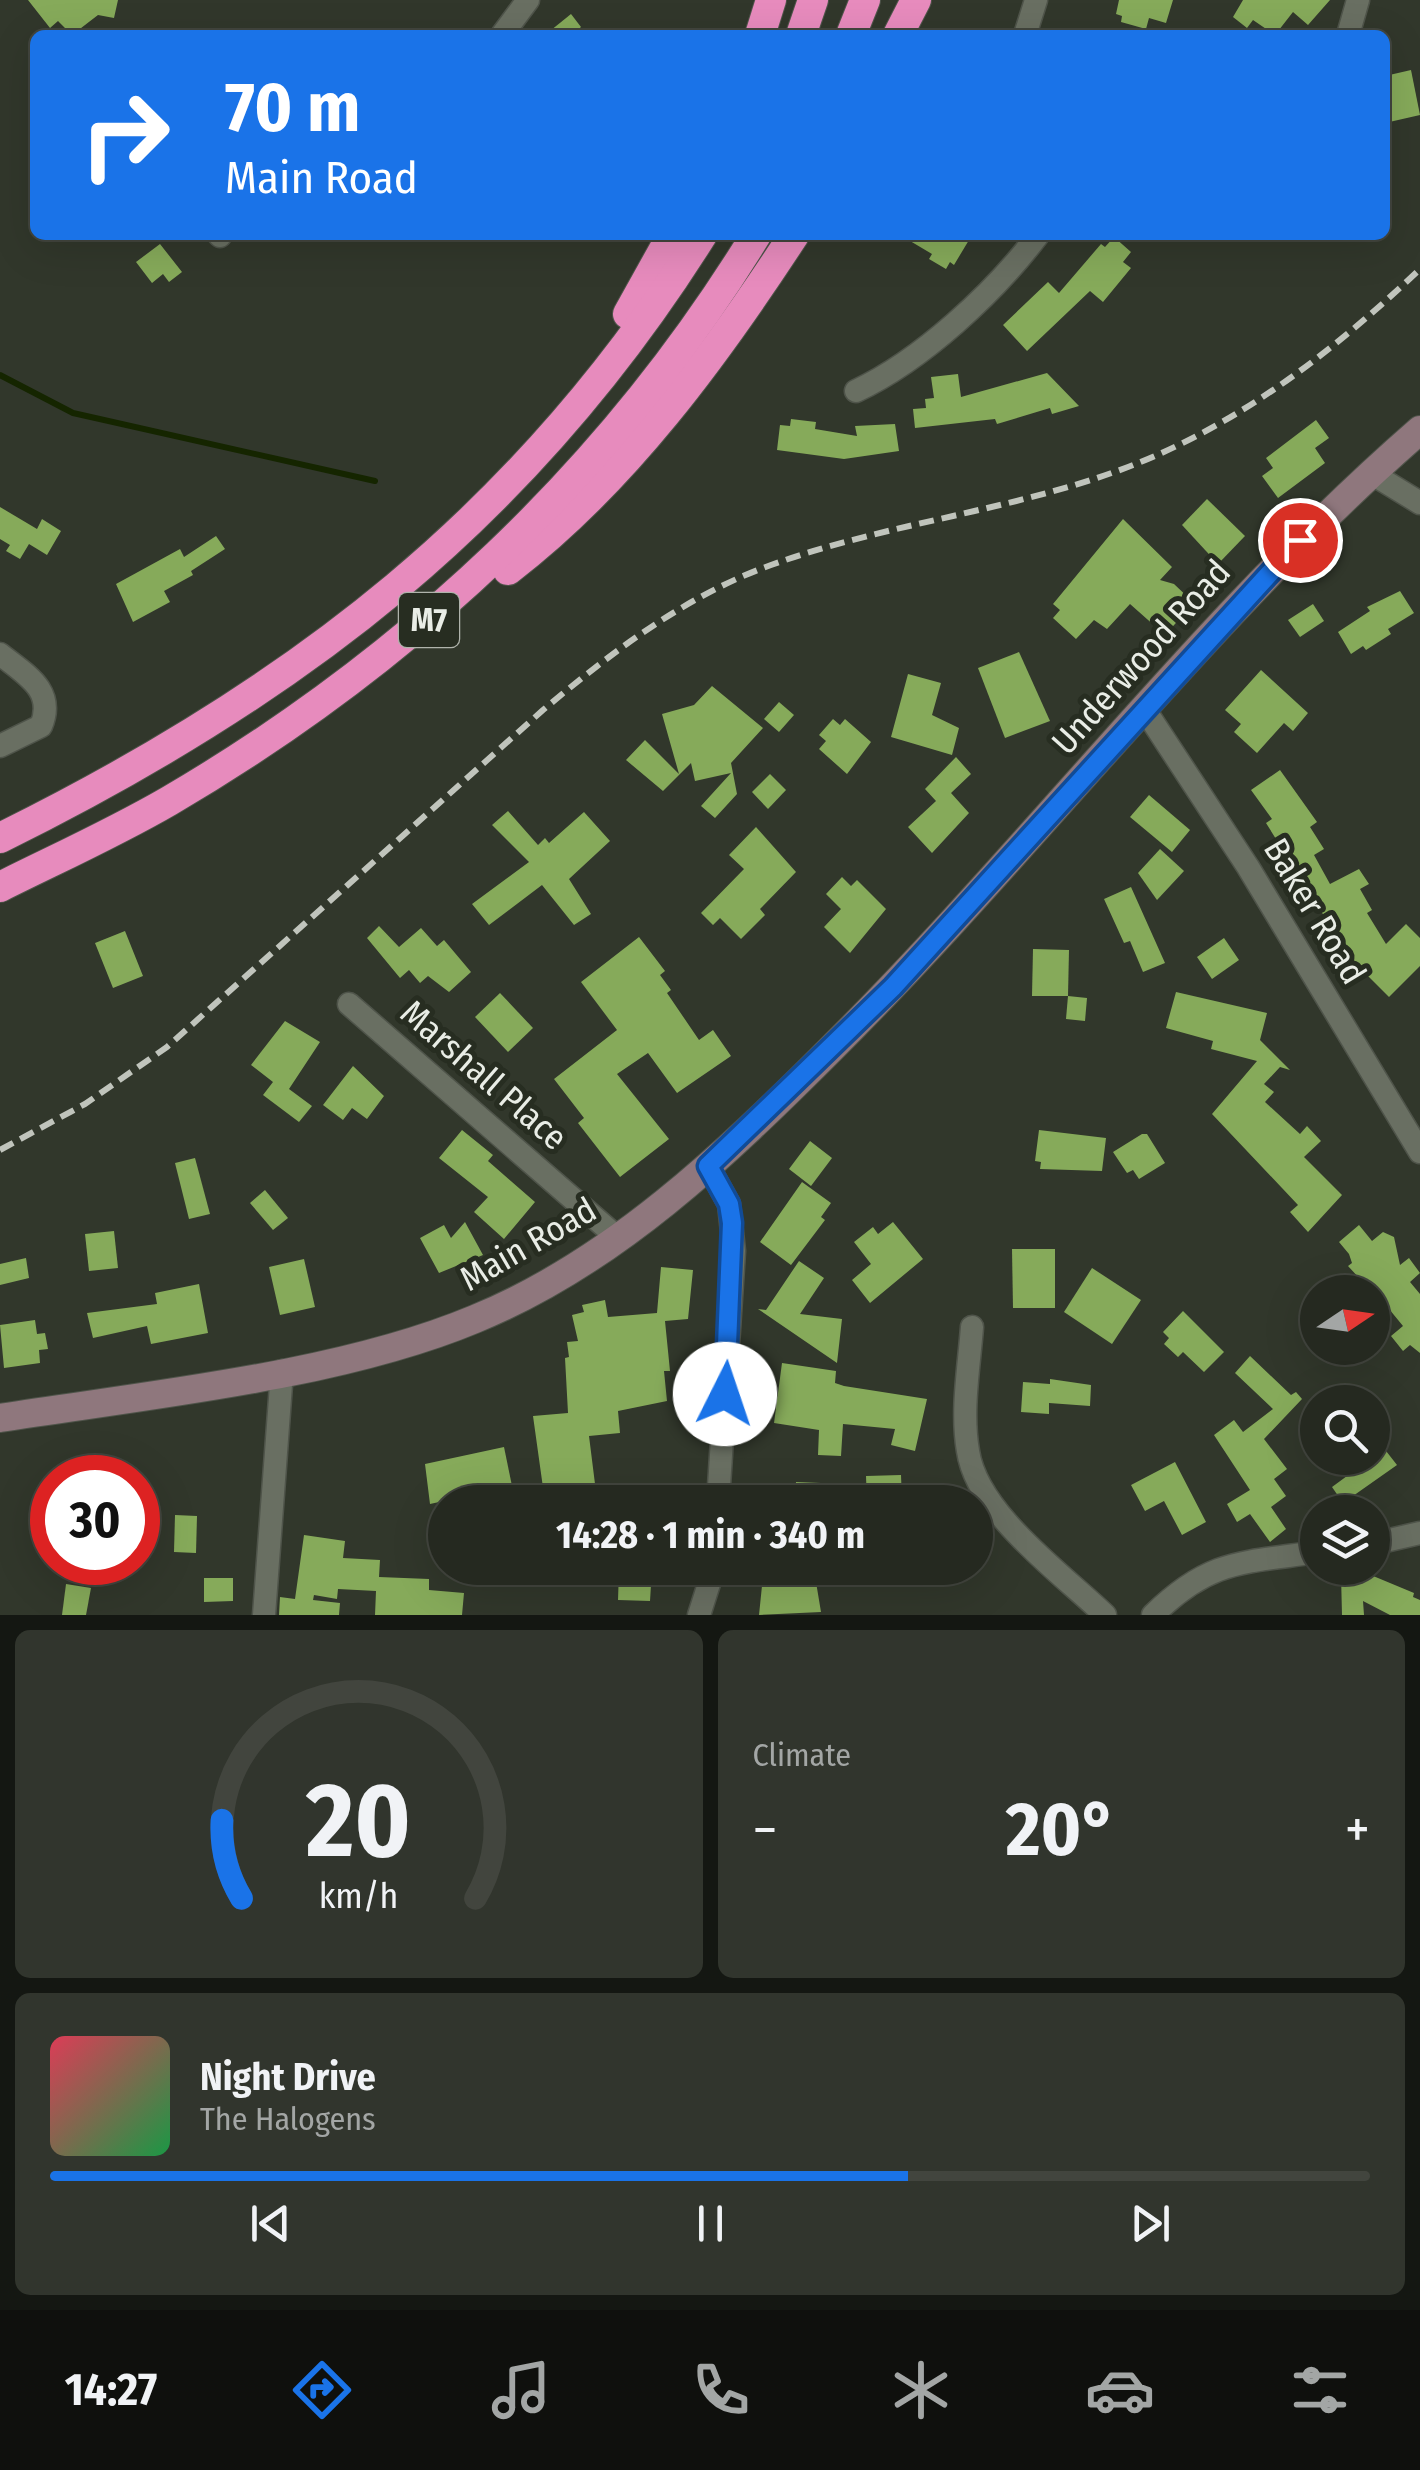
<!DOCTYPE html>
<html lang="en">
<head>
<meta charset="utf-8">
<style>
	body { margin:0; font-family:"Fira Sans Condensed",sans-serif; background:#31352d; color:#f1f3f6; height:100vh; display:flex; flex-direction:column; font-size:38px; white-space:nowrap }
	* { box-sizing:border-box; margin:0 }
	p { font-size:32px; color:#a3a6a5 }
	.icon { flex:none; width:55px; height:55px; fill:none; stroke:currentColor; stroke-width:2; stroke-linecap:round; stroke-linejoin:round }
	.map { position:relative; height:1615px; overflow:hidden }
	.details { display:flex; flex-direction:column; gap:15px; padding:15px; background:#141712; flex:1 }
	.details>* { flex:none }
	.hud { position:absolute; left:30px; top:30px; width:1360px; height:210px; border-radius:15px; box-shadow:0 10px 40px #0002,0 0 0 2px #42453e; background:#1a73e8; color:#fff; overflow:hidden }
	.needle { width:65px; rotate:77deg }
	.fabs { position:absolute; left:1300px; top:1275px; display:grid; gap:20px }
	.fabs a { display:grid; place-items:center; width:90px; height:90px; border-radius:50%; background:#252920; box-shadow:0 10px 40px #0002,0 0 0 2px #42453e; font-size:50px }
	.speed { position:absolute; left:30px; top:1455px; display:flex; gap:20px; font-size:50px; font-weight:700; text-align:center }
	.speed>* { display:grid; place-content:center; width:130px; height:130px; border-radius:50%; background:#252920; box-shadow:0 10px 40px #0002,0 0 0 2px #42453e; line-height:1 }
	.speed .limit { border:15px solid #d22; background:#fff; color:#111 }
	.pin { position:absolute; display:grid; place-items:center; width:85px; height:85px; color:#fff; margin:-42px; border:5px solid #fff; border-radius:50%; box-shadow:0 2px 10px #0007 }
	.me { position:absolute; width:110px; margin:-55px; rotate:4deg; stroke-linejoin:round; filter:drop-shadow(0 0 8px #0008) }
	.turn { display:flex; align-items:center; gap:35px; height:210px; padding:0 30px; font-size:45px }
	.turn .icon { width:130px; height:130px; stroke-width:2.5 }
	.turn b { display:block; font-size:70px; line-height:85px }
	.big { font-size:75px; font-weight:700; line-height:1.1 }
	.details .widget { flex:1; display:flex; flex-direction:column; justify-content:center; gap:15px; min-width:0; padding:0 35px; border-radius:15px; background:#31352d }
	.details .dial { align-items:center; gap:0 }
	.dial svg { height:260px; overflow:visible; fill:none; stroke:#42453e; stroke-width:7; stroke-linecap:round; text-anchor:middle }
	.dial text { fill:#f1f3f6; stroke:none }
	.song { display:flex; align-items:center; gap:30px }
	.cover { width:120px; height:120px; border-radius:15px; background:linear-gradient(135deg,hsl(350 70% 55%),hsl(140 70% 35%)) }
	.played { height:10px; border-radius:5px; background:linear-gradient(90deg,#1a73e8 65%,#42453e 65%) }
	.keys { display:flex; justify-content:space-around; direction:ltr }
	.heat { display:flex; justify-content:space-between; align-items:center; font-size:55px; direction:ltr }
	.details .tiles { flex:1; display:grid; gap:15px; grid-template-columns:1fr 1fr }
	.widget:last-child { grid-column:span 2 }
	.trip { position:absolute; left:428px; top:1485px; width:565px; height:100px; border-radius:50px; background:#252920; box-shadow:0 10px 40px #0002,0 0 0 2px #42453e; font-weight:700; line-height:100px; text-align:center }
	.tab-bar { display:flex; height:160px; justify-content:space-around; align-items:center; background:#0f100d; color:#a3a6a5 }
	.tab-bar .icon { width:70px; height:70px }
	.tab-bar .selected { color:#1a73e8 }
	.tab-bar b { font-size:45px; color:#f1f3f6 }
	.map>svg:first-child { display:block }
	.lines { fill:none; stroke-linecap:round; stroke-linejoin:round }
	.stream { stroke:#152500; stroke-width:6 }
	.building { fill:#86aa5a }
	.minor-casing { stroke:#4f544a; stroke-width:25 }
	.secondary-casing { stroke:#4f544a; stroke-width:30 }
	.motorway-casing { stroke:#4f544a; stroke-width:32 }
	.minor { stroke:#696f62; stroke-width:22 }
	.secondary { stroke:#8f777d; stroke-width:28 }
	.motorway { stroke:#e78bbd; stroke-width:30 }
	.rail { stroke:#c0c4bc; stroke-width:6; stroke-dasharray:15 8; stroke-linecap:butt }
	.route-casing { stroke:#114b97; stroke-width:25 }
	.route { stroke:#1a73e8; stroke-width:18 }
	.labels { text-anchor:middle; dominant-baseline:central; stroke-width:10; stroke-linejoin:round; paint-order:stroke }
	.shield { fill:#272d21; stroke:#afb3ab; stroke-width:2.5 }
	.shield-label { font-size:32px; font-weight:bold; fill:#e9ede6 }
	.street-label { font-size:35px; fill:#e9ede6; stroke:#272d21 }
</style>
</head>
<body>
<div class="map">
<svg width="1420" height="1615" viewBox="0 0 1420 1615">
	<rect width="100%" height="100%" fill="#31372b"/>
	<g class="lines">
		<path class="stream" d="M0,375L73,413L375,481"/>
	</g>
	<g class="building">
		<path d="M28,0H118L114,18L98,15L72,35L58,21L50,28Z"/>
		<path d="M1119,0H1173L1166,23L1149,18L1146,29L1121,22L1122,16L1116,14Z"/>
		<path d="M1243,0H1330L1308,25L1293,12L1275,35L1253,20L1247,28L1233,17Z"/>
		<path d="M571,14L581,27L572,35H545Z"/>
		<path d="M1411,70L1420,115L1385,123V76Z"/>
		<path d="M900,235H972L954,265L950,262L946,269L929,259L932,254Z"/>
		<path d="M1114,237L1131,252L1123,262L1131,268L1103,302L1090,291L1027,351L1003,325L1048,282L1059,293L1101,244L1105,247Z"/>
		<path d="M160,244L182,272L169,282L163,274L152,283L136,262Z"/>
		<path d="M1047,373L1079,406L1052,414L1050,408L997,424L995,419L915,428L913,409L926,408L925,399L934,398L931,377L958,374L961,397Z"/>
		<path d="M791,419L816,422L815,429L857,436L855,426L895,424L899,451L844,459L777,450L780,425L790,426Z"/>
		<path d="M1316,420L1329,438L1315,448L1325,463L1278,498L1262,476L1273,468L1266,458Z"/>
		<path d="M1207,499L1245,536L1218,564L1182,525Z"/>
		<path d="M0,507L37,529L42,519L61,531L47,555L29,544L20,559L6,551L10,545L0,539Z"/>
		<path d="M1123,519L1172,567L1160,580L1174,584L1194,603L1165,635L1130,604L1107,629L1094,620L1076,639L1053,618L1060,610L1053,604Z"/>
		<path d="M216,536L225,549L191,571L193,575L164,591L170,602L133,622L116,584L180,549L184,557Z"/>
		<path d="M1400,591L1414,613L1388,629L1391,634L1366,650L1363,646L1351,654L1338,632L1370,611L1367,607Z"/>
		<path d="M1313,604L1324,621L1300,637L1288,620Z"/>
		<path d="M1019,652L1050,721L1005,738L978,668Z"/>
		<path d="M1261,670L1308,713L1293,731L1284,723L1257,753L1234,732L1241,724L1225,710Z"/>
		<path d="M908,674L941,683L932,715L959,728L952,755L891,737Z"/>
		<path d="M712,686L763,728L731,763L737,794L715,818L701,806L731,773L695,781L691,763L663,791L626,760L645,740L679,774L662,714L694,705Z"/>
		<path d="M779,702L794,715L779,732L764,719Z"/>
		<path d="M833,719L840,725L845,719L871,742L847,774L819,749L826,741L819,735Z"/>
		<path d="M956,757L971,774L951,793L969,813L932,853L908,827L936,801L925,789Z"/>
		<path d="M1280,770L1317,822L1310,827L1324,849L1314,855L1330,884L1359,869L1369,884L1360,889L1372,910L1367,913L1386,944L1406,924L1420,938V966L1389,997L1356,964L1333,920L1328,922L1317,905L1321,902L1300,868L1296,871L1266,823L1272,819L1251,790Z"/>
		<path d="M770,774L786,790L768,809L752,792Z"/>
		<path d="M1149,795L1190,830L1172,852L1130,817Z"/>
		<path d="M508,811L538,845L545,838L549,843L584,812L610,841L569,879L591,914L574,925L542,885L489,925L472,904L529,862L492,825Z"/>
		<path d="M756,827L796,872L760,909L765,915L741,939L720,918L713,925L701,913L744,869L729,855Z"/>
		<path d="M1160,849L1184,871L1157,900L1138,873Z"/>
		<path d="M842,877L851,886L857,880L886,909L850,953L824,927L841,909L826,894Z"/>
		<path d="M1131,887L1165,963L1143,972L1130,941L1124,943L1104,899Z"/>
		<path d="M379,926L399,947L421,928L437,946L444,940L471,972L449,992L428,976L420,983L409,970L400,978L367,938Z"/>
		<path d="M125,931L143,976L113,988L95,943Z"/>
		<path d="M639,937L665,971L660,975L671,990L667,993L699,1040L713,1030L731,1056L677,1093L648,1053L617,1074L669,1139L620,1177L578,1123L584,1118L554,1079L617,1030L581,982Z"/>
		<path d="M1224,938L1239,960L1212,979L1197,957Z"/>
		<path d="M1033,949L1069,950L1068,996H1032Z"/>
		<path d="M1176,992L1267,1013L1260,1040L1290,1070L1280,1067L1264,1084L1274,1092L1265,1102L1300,1134L1307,1126L1321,1141L1304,1157L1342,1195L1308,1232L1290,1212L1298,1205L1212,1114L1257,1061L1211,1049L1213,1041L1166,1028Z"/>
		<path d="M500,993L533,1028L508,1052L475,1017Z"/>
		<path d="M1068,996L1087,998L1085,1021L1066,1019Z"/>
		<path d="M285,1021L320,1042L289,1089L312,1106L299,1122L263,1095L273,1082L251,1065Z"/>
		<path d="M353,1066L384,1096L367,1119L352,1108L343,1120L323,1105Z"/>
		<path d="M462,1130L493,1155L488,1161L535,1202L504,1239L474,1212L488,1197L439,1158Z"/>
		<path d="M1039,1130L1106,1138L1102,1171L1040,1169L1041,1162L1035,1161Z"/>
		<path d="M1142,1134H1147L1165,1163L1139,1179L1133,1170L1127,1173L1113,1152Z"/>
		<path d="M810,1141L832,1158L811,1186L789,1169Z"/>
		<path d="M195,1158L210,1214L189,1219L175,1163Z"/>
		<path d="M802,1182L831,1203L821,1217L825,1220L791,1265L760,1242Z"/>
		<path d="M265,1190L288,1218L273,1230L250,1203Z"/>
		<path d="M465,1222L483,1255L439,1273L420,1238L444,1225L451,1238Z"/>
		<path d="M893,1222L923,1259L870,1303L852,1280L871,1264L854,1242L873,1227L878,1234Z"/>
		<path d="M1359,1225L1372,1241L1383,1232L1394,1237L1400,1265L1409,1258L1420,1273L1410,1282L1420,1294V1353L1410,1345L1403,1351L1391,1336L1403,1326L1380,1298L1372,1305V1292L1348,1266L1352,1263L1349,1254L1339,1242Z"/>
		<path d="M114,1231L118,1268L89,1271L85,1234Z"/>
		<path d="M1012,1249H1055V1308H1013Z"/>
		<path d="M26,1258L29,1278L0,1285V1264Z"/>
		<path d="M304,1259L315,1307L280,1315L269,1267Z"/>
		<path d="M799,1261L824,1278L800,1314L842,1319L837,1363L758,1309L766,1310Z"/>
		<path d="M661,1267L693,1270L688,1319L665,1321L670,1371H664L667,1401L618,1411L620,1433L589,1436L595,1484L642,1499L641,1502H545L533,1416L568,1413L565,1358L569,1357L567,1342L578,1341L572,1315L584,1312L582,1305L605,1300L608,1317L657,1313Z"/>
		<path d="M1092,1268L1141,1300L1112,1344L1064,1312Z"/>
		<path d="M199,1284L208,1333L151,1344L147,1326L93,1338L87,1313L157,1304L155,1293Z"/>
		<path d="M1183,1311L1224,1352L1204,1372L1183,1352L1178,1357L1164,1344L1169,1338L1163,1332Z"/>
		<path d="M35,1320L37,1334L45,1333L48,1349L39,1350L40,1363L4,1368L0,1325Z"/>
		<path d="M1250,1356L1291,1395L1296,1392L1302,1399L1264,1439L1287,1469L1274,1479L1286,1496L1271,1507L1286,1529L1270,1542L1250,1514L1237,1522L1227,1504L1250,1490L1214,1435L1234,1420L1243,1432L1273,1409L1235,1373Z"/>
		<path d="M782,1363L836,1371L835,1383L844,1386L927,1399L915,1451L891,1445L895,1429L843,1424L841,1456L818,1455L819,1430L774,1423Z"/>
		<path d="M1050,1379L1091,1385L1090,1406L1049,1403V1414L1021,1412L1023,1382L1050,1384Z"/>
		<path d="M1372,1433L1397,1465L1343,1503L1332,1487L1347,1476L1349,1469L1342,1458H1372Z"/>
		<path d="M504,1447L512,1486L430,1504L425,1464Z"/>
		<path d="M1175,1462L1206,1522L1182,1535L1164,1501L1145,1511L1131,1485Z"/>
		<path d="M901,1475L902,1502H867L866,1476Z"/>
		<path d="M796,1482L821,1483L820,1502H795Z"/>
		<path d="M175,1515L197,1516L196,1553L174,1552Z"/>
		<path d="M304,1535L345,1541L343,1558L380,1560L379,1577L429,1579V1590L464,1593L462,1615H375L376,1591L338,1589L337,1599L314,1595L313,1600L340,1603L339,1615H279L280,1597L295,1599Z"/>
		<path d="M619,1568H652L650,1601L618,1600Z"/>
		<path d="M1366,1573L1414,1593L1413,1597L1420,1600V1615H1390L1363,1601L1364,1615H1342L1341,1575Z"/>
		<path d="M779,1575L780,1579L798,1576L799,1585L816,1582L821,1612L759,1615L763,1576Z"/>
		<path d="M204,1578H233V1601L204,1602Z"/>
		<path d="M66,1584L91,1588L86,1615H62Z"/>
	</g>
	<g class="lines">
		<g class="minor-casing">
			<g id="minor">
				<path d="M502,35L528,0"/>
				<path d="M1025,35L1036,0"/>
				<path d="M1348,35L1358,0"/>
				<path d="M219,235L220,236"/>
				<path d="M856,391C922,360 994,293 1038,235"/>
				<path d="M1371,473L1420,503"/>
				<path d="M0,654C25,674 56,690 41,726L0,746"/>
				<path d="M1145,710L1248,867L1420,1152"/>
				<path d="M349,1004L618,1238"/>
				<path d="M708,1166L729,1204L734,1251L718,1502"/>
				<path d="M972,1327C969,1367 961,1411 968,1451C977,1513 1061,1573 1105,1615"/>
				<path d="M1372,1544L1420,1533"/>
				<path d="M264,1615L282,1371"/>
				<path d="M699,1615L714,1568"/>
				<path d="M1153,1615C1210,1559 1242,1563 1318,1552"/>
			</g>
		</g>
		<g class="secondary-casing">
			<path id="secondary" d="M0,1418C147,1395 339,1376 475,1319C614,1262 726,1154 831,1049C1033,848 1205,617 1420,430"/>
		</g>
		<g class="motorway-casing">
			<g id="motorway">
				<path d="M760,35L771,0"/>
				<path d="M801,35L813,0"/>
				<path d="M851,35L865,0"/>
				<path d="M898,35L916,0"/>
				<path d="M628,314L672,235"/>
				<path d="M508,570C624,481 715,356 794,235"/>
				<path d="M0,838C296,692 525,517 702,235"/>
				<path d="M0,887C56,859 114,833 169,801C408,661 611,472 756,235"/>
			</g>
		</g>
		<use href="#minor" class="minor"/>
		<use href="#secondary" class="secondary"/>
		<use href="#motorway" class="motorway"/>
		<path class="rail" d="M0,1150L85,1104L167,1047L543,710C612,652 685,596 771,565C887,523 1012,511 1128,467C1240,424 1334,351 1420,269"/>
	</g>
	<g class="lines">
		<g class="route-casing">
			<path id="route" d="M725,1394L732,1223L729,1204L708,1166L893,987L1300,540"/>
		</g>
		<use href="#route" class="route"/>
	</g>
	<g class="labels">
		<rect class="shield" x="399" y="593" width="60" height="54" rx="8"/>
		<g class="shield-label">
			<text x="429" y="620">M7</text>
		</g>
		<g class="street-label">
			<text transform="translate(1141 657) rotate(-48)">Underwood Road</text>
			<text transform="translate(1315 911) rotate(59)">Baker Road</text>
			<text transform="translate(484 1075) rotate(41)">Marshall Place</text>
			<text transform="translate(528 1244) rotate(-30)">Main Road</text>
		</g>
	</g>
</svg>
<div class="fabs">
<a><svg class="needle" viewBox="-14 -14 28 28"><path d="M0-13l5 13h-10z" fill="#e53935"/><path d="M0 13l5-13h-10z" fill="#a3a6a5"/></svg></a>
<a><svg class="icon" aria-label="search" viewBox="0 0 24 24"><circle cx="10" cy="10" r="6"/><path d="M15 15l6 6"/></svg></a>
<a><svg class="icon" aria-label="layers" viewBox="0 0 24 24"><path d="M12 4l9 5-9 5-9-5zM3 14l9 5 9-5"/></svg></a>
</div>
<div class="speed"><div class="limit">30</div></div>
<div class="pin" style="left:1300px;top:540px;background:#d93025"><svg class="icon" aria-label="arrive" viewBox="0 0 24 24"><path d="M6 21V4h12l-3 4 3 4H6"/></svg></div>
<svg class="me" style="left:725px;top:1394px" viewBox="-20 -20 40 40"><circle r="19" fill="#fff"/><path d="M0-13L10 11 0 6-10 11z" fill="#1a73e8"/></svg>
<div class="trip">14:28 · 1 min · 340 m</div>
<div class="hud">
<div class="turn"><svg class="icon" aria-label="right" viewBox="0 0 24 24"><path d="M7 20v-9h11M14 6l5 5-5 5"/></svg><div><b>70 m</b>Main Road</div></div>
</div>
</div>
<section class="details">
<div class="tiles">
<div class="widget dial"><svg viewBox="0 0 100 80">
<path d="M14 69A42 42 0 1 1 86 69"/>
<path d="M14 69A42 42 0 0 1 8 45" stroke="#1a73e8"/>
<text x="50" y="56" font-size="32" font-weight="700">20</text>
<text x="50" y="72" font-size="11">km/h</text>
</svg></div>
<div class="widget"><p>Climate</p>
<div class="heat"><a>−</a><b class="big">20°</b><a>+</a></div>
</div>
<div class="widget">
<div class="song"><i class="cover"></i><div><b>Night Drive</b><p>The Halogens</p></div></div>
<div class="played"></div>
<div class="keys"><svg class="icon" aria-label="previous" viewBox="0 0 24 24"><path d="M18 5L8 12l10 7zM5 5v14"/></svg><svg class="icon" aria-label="pause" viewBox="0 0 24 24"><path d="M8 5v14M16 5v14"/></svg><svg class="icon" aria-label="next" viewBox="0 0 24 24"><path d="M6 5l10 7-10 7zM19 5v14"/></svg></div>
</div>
</div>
</section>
<nav class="tab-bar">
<b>14:27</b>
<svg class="icon selected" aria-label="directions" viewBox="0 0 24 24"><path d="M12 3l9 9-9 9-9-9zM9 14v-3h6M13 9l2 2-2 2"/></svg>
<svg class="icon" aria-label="music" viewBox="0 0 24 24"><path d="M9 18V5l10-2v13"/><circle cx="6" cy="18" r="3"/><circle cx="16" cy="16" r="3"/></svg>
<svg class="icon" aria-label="phone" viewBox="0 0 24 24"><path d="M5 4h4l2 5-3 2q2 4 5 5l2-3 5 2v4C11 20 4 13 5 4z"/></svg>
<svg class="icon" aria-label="climate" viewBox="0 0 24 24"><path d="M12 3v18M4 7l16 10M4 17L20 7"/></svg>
<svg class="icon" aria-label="car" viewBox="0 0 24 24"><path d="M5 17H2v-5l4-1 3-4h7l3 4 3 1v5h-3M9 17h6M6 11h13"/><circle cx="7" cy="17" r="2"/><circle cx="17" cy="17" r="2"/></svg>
<svg class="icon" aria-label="filters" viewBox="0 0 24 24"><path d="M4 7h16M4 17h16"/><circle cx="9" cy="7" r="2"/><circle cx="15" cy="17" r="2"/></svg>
</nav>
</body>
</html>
